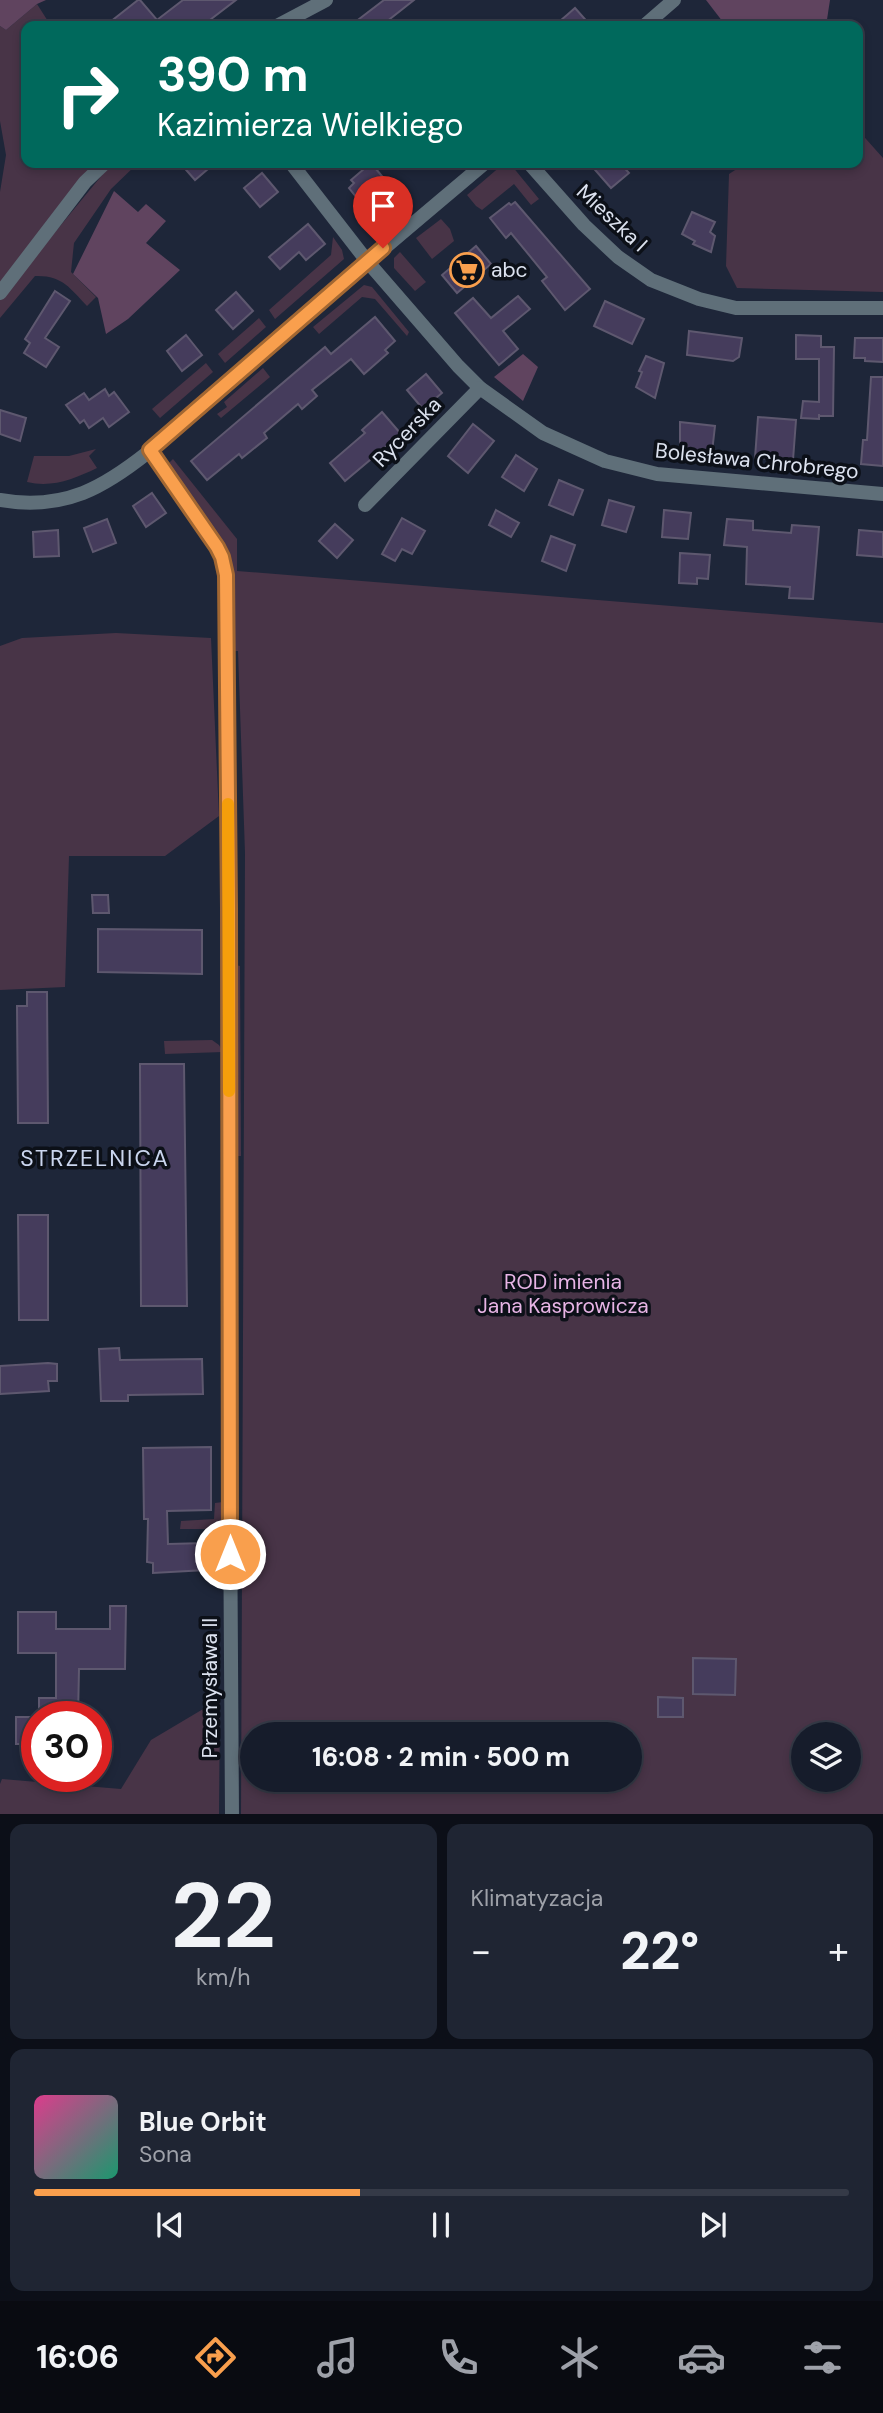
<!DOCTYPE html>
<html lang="pl">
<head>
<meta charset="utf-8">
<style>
	body { margin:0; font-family:"DM Sans",sans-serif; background:#1f2533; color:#f1f3f6; height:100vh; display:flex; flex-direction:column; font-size:26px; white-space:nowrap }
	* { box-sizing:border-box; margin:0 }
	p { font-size:23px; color:#9ea1a9 }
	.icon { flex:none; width:38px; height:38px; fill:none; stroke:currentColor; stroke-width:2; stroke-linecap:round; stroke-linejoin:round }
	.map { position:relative; height:1814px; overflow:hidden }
	.side { display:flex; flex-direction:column; gap:10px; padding:10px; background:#0c0f18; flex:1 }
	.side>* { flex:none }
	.guide { position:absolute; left:21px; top:21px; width:842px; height:147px; border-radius:14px; box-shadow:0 4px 10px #0003,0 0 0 2px #353a47; background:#00695c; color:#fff; overflow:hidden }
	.controls { position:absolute; left:791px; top:1722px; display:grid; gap:14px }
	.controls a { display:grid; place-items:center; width:70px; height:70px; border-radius:50%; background:#161c2b; box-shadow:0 4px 10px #0003,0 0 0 2px #353a47; font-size:35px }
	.speed { position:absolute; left:21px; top:1701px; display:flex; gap:14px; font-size:35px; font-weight:700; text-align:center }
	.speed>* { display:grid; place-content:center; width:91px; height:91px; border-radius:50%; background:#161c2b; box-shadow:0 4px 10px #0003,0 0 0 2px #353a47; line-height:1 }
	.speed .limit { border:10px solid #d22; background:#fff; color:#111 }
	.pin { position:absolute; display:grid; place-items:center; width:60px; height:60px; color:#fff; margin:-72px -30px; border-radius:50% 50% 50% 0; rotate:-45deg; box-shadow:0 0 7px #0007 }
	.pin .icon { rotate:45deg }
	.me { position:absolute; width:77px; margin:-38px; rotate:0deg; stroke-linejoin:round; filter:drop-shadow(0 0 5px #0008) }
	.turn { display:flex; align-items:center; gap:24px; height:147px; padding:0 21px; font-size:32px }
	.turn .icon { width:91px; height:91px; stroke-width:2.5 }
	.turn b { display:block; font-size:49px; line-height:60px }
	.big { font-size:52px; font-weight:800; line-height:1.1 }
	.side .widget { flex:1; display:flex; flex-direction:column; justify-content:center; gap:10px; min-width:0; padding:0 24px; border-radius:14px; background:#1f2533 }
	.side .dial { align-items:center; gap:0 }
	.dial b { font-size:91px; line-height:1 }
	.song { display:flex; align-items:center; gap:21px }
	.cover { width:84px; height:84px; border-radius:10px; background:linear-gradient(135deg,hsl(330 70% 55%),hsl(160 70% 35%)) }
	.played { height:7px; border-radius:4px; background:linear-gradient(90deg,#f99f4d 40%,#353a47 40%) }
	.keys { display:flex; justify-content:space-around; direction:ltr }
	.heat { display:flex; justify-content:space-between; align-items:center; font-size:38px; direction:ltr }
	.side .tiles { flex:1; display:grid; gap:10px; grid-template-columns:1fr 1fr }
	.widget:last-child { grid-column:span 2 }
	.trip { position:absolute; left:240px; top:1722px; width:402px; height:70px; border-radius:35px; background:#161c2b; box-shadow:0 4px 10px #0003,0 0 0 2px #353a47; font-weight:800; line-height:70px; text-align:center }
	.tabs { display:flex; height:112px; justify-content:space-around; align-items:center; background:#090b11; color:#9ea1a9 }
	.tabs .icon { width:49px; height:49px }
	.tabs .on { color:#f99f4d }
	.tabs b { font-size:32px; color:#f1f3f6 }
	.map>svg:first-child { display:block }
	.green { fill:#483447; fill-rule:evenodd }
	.forest { fill:#60445f }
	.building { fill:#453c5c; stroke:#5e586f; stroke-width:2 }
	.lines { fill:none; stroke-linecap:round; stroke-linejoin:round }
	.minor { stroke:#5f6f79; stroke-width:14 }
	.route-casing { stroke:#a26732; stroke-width:18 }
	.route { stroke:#f99f4d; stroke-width:12 }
	.slow { stroke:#f59e0b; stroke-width:12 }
	.labels { text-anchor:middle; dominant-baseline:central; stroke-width:7; stroke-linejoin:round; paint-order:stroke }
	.street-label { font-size:21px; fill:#dce2ef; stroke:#0c1018 }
	.poi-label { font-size:21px; fill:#dce2ef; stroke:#0c1018; text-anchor:start }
	.park-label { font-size:21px; fill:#e7b4e5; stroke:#0c1018 }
	.neighbourhood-label { font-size:23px; letter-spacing:2px; fill:#cad5ee; stroke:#0c1018 }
</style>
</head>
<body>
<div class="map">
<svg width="883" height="1815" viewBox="0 0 883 1815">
	<rect width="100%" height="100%" fill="#1e2639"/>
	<g class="green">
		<path d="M37,4L51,26H26V163H97L0,285V192L6,155L0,121V26L6,30Z"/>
		<path d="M858,130L883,158V292L737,288L726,266L729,174L746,163H858Z"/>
		<path d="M112,163H138L111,189L74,243L71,272L96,297L87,306C70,288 62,275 35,276L0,318V299Z"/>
		<path d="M506,164L512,166L539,199L531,205L514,184L482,210L476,206L467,195L502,165Z"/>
		<path d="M441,219L450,229L454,241L432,259L416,238Z"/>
		<path d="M333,237L342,250L344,259L275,319L269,310L331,255Z"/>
		<path d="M400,252L426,282L415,291L394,268V258Z"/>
		<path d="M364,285L372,287L409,332L407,336L375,299L362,297L319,334L313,327Z"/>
		<path d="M259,318L266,327L225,363L218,354Z"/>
		<path d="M206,363L213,372L160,418L152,409Z"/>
		<path d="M263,368L270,377L221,418L217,414L227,407L224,402Z"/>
		<path d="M96,449L89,456L97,468C74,479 52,488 27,482L34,456H69Z"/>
		<path d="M173,459L237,539V571L883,623V1814H241L245,853L238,651H232V573L229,555L169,463ZM252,1734H630V1780H252ZM803,1734H849V1780H803Z"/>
		<path d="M116,633L211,638L219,816L165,856H69L65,987L0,990V646L22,638Z"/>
		<path d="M236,965L240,966L241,1156H237Z"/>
		<path d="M212,1040L219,1045L223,1052L165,1054L164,1041Z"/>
		<path d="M223,1502V1529H180L181,1521L214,1519L215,1503Z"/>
		<path d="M220,1699L219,1814H0V1784L2,1779L121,1789L151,1740Z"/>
	</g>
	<g class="forest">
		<path d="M0,0H46L37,4L6,30L0,26Z"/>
		<path d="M706,0H830L826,26H726Z"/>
		<path d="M114,191L138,212L146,204L166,221L146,243L180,270L128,319L106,334L98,298L73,274Z"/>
		<path d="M523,354L538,367L523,401L494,377Z"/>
	</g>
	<g class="building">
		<path d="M138,0H140L157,20L183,0H236L202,26H105Z"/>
		<path d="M384,0H414L381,26H350Z"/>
		<path d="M575,8L591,26H554L567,15Z"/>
		<path d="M180,163H215L195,180Z"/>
		<path d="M371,163L386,181L361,203L349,188L354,183L351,180Z"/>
		<path d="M589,163H620L629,173L611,188Z"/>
		<path d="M262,173L278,192L260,207L244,188Z"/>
		<path d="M515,202L590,289L565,310L542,281L547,277L511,233L506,238L490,218L509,203L511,205Z"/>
		<path d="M692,212L715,222L710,232L715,236L711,252L693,244L695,241L682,234Z"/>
		<path d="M308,224L325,244L306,260L299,252L280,269L269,257Z"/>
		<path d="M476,246L491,264L457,293L442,275Z"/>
		<path d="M55,291L70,301L45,338L59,347L46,367L24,353L30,343L25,339Z"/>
		<path d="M236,292L253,311L233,329L216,310Z"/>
		<path d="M518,296L530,309L503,331L518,349L499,365L455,313L473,298L491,318Z"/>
		<path d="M605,301L644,319L632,344L594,326Z"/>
		<path d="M375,317L395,341L385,350L388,353L364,374L351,359L312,390L317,396L302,409L298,404L264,433L267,438L242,458L239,454L207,480L191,461L325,347L331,354Z"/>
		<path d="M689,331L742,338L739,357L733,361L687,355Z"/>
		<path d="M186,335L202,355L182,371L167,351Z"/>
		<path d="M796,335L821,336V347H834L833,416H819V414V419L801,418L803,401L819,402V359H796Z"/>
		<path d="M855,338H883V362L865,361V358H854Z"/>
		<path d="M646,356L664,363L655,398L636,387L642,372L639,371Z"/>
		<path d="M426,374L442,393L423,409L407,390Z"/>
		<path d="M871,377H883V466L861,464L863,440H867Z"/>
		<path d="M105,389L109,396L114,392L129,412L109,427L103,418L89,428L84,420L80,423L66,405L84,393L89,400Z"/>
		<path d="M0,410L26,418L20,441L0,434Z"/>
		<path d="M382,412L401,434L345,481L330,463L365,433L362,430Z"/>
		<path d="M758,417L796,420L793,460L755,458Z"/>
		<path d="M680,422L715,426L712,452L687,449V444L680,443Z"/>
		<path d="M473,424L494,441L468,473L448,456Z"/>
		<path d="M516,455L537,469L524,491L502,477Z"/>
		<path d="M559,480L583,490L573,515L549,505Z"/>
		<path d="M152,493L166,513L146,527L133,506Z"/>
		<path d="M609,500L634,507L626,532L602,525Z"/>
		<path d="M496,510L519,523L511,537L489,525Z"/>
		<path d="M664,510L691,513L688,539L662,537Z"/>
		<path d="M402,518L425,531L412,554L402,549L395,561L382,554Z"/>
		<path d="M107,519L116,543L93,552L84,528Z"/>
		<path d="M727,519L753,521V530L791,533L792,525L819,527L813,599L789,598L790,587L746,584L747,547L724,545Z"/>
		<path d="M335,524L353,540L337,558L319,541Z"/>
		<path d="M58,530L59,556L34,557L33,532Z"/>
		<path d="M859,530L883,532V557L857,555Z"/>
		<path d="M551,536L575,545L566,571L542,561Z"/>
		<path d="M680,553L710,555L708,579L697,578V584L679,583Z"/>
		<path d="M92,895H108L109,913H93Z"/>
		<path d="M98,929L202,930V974L98,972Z"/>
		<path d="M27,992H47L48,1123H18L17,1006H27Z"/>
		<path d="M140,1064H184L187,1306H141Z"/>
		<path d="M18,1215H48V1320H19Z"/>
		<path d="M119,1348L120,1360L202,1359L203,1394L128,1395V1401H101L99,1349Z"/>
		<path d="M48,1363L57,1364V1381H48L49,1391L0,1394V1366Z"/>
		<path d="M211,1447V1510L167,1511L168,1544L206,1543V1570L153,1573V1563L147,1562L148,1519H144L143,1448Z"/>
		<path d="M110,1606H126L125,1669H79L78,1717H39V1698H56V1653H18V1612H56V1629H110Z"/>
		<path d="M693,1658L736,1659L735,1695L693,1694Z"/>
		<path d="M658,1697L683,1698V1717H658Z"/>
		<rect x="16" y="1717" width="21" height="27"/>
	</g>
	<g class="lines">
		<g class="minor">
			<path d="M277,26L326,0"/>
			<path d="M644,26L674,0"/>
			<path d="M291,163L367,261L458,366L480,388L543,433L605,461L657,474L883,494"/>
			<path d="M529,163L584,225L618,257L651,280L699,299L736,308H883"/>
			<path d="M0,293L85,182L105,163"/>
			<path d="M150,450L217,547L222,557L226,575L230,908L229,1349L232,1815"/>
			<path d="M0,500C28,505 57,503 83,493C134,473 196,410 238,373C320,302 402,233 485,163"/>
			<path d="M365,505L480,388"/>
		</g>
	</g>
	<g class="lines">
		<g class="route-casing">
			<path id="route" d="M230,1554L229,908L226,575L222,557L217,547L150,450L383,248"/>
		</g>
		<use href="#route" class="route"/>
		<path class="slow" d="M228,804L229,1091"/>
	</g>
	<defs>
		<g id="supermarket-ring" transform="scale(1.75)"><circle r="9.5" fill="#0c1018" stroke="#f99f4d" stroke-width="1.5"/><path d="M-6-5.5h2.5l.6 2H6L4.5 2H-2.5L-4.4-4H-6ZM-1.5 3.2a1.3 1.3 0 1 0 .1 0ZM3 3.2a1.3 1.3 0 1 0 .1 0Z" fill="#f99f4d"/></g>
	</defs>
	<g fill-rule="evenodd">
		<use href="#supermarket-ring" x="467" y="270"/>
	</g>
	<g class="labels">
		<g class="street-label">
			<text transform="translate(612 218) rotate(43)">Mieszka I</text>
			<text transform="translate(407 432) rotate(-46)">Rycerska</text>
			<text transform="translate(757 461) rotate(6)">Bolesława Chrobrego</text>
			<text transform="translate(210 1688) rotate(-90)">Przemysława II</text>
		</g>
		<g class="poi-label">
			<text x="491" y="270">abc</text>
		</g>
		<g class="park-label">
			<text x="563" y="1282">ROD imienia<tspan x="563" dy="24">Jana Kasprowicza</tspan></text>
		</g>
		<g class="neighbourhood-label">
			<text x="95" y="1158">STRZELNICA</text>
		</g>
	</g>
</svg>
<div class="controls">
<a><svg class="icon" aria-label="layers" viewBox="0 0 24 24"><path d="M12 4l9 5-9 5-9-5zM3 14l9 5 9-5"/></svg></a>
</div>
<div class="speed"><div class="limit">30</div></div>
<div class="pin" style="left:383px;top:248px;background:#d93025"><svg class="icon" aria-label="arrive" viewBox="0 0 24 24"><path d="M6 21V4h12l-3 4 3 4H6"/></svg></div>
<svg class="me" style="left:230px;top:1554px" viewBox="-20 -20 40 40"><circle r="17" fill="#f99f4d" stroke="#fff" stroke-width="3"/><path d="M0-11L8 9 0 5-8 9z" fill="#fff"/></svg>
<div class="trip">16:08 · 2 min · 500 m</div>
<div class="guide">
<div class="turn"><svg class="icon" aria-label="right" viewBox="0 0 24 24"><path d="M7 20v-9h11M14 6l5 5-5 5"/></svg><div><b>390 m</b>Kazimierza Wielkiego</div></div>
</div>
</div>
<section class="side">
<div class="tiles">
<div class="widget dial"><b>22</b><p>km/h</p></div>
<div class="widget"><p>Klimatyzacja</p>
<div class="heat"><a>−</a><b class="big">22°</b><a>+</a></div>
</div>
<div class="widget">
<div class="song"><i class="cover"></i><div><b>Blue Orbit</b><p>Sona</p></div></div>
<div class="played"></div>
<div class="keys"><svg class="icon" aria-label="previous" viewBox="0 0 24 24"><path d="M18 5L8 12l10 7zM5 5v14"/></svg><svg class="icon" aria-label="pause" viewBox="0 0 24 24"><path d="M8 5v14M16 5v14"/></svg><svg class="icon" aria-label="next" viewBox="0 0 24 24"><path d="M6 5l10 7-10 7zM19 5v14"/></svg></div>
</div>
</div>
</section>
<nav class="tabs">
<b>16:06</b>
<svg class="icon on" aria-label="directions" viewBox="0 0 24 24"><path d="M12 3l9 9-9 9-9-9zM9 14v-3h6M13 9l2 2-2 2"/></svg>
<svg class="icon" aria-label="music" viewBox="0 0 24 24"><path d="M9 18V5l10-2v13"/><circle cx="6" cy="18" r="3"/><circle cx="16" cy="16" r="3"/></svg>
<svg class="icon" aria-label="phone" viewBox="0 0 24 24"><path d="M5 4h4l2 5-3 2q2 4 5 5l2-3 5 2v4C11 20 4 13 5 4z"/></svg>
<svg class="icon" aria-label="climate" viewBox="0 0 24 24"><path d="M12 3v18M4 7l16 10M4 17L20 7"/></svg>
<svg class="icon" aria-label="car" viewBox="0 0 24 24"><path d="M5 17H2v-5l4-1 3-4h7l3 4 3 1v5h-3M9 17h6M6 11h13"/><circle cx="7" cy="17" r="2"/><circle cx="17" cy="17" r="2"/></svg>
<svg class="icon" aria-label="filters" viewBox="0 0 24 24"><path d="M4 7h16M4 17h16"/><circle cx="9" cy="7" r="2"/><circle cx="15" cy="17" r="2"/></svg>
</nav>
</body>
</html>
